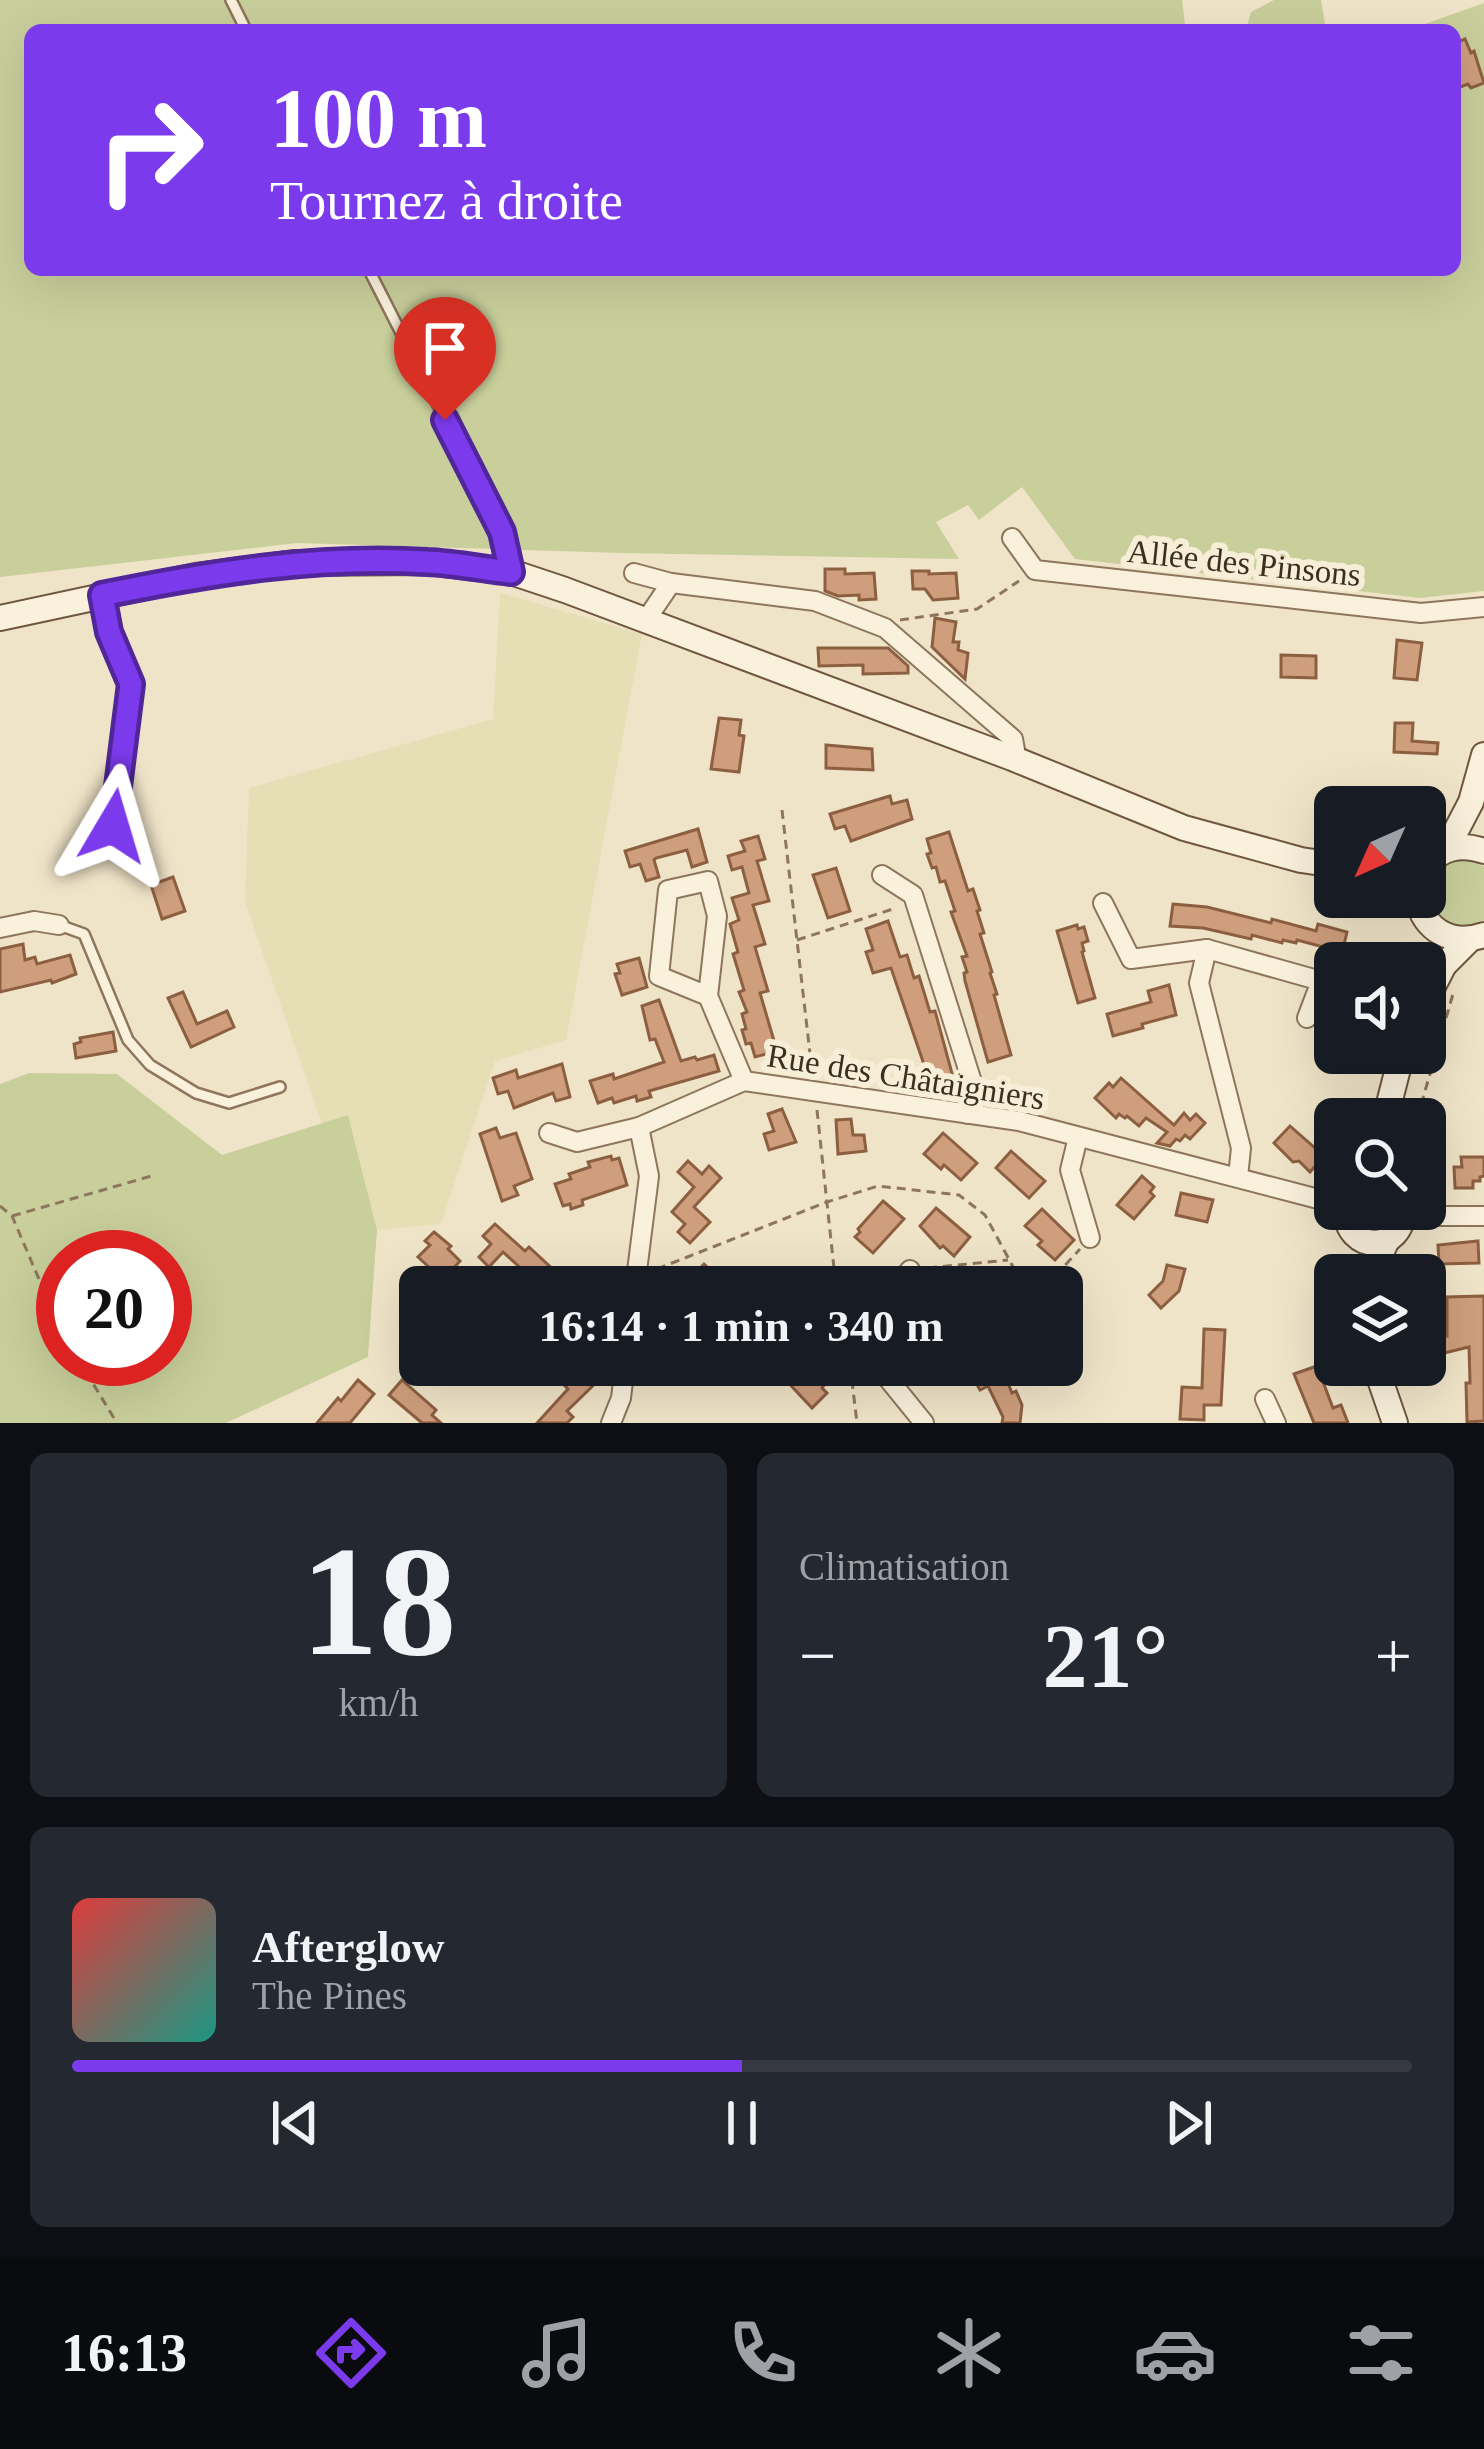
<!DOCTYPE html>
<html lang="fr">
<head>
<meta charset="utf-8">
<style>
	body { margin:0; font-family:"Times New Roman",serif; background:#242831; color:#f1f3f6; height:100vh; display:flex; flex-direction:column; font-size:45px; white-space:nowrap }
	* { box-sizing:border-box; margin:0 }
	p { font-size:39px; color:#9ea1a6 }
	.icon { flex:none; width:66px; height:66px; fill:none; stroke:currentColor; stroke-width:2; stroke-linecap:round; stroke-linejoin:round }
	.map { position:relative; height:1423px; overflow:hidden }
	.panel { display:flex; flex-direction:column; gap:30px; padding:30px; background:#0d0f14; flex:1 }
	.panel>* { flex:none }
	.guide { position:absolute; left:24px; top:24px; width:1437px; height:252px; border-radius:18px; box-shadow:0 12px 48px #0002; background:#7c3aed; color:#fff; overflow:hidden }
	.needle { width:78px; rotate:225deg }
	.tools { position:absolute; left:1314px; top:786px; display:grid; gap:24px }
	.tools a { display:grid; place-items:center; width:132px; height:132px; border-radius:18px; background:#171b24; box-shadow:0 12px 48px #0002; font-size:60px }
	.speed { position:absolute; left:36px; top:1230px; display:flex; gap:24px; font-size:60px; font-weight:700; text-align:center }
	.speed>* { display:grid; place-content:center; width:156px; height:156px; border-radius:50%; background:#171b24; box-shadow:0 12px 48px #0002; line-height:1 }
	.speed .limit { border:18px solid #d22; background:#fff; color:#111 }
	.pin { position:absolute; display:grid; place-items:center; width:102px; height:102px; color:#fff; margin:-123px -51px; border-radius:50% 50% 50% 0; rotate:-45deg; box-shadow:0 0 12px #0007 }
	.pin .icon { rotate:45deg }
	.me { position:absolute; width:132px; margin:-66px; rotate:7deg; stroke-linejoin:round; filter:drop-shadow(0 0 9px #0008) }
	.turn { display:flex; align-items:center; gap:42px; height:252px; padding:0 48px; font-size:54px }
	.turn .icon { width:156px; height:156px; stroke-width:2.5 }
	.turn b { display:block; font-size:84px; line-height:102px }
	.big { font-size:90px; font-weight:800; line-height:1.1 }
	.panel .widget { flex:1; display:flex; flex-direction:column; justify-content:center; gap:18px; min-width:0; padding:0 42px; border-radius:18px; background:#242831 }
	.panel .dial { align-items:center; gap:0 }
	.dial b { font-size:156px; line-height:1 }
	.song { display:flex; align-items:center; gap:36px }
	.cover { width:144px; height:144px; border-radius:18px; background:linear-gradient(135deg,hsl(0 70% 55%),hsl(170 70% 35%)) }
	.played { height:12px; border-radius:6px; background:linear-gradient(90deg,#7c3aed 50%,#363941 50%) }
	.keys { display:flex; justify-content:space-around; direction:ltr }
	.heat { display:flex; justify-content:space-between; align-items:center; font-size:66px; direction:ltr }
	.panel .tiles { flex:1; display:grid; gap:30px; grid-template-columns:1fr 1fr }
	.widget:last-child { grid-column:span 2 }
	.trip { position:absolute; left:399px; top:1266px; width:684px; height:120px; border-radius:18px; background:#171b24; box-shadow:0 12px 48px #0002; font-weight:800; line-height:120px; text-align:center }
	.dock { display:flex; height:192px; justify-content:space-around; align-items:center; background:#090b0e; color:#9ea1a6 }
	.dock .icon { width:84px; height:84px }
	.dock .current { color:#7c3aed }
	.dock b { font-size:54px; color:#f1f3f6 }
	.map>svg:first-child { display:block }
	.farmland { fill:#e6deb5 }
	.green { fill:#c9cf9b; fill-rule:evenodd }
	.building { fill:#cf9f7d; stroke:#8d5f41; stroke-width:3 }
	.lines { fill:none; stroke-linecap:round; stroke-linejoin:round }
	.lane-casing { stroke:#8d765c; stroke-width:14 }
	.street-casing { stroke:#8d765c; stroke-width:22 }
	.secondary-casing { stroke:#6f573f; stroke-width:28 }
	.path { stroke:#8d765c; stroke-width:3; stroke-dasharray:9 6; stroke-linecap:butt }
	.lane { stroke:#faf1dc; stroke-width:9 }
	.street { stroke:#faf1dc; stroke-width:18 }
	.secondary { stroke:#faf1dc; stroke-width:24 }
	.route-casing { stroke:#51269a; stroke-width:30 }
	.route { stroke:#7c3aed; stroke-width:21 }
	.labels { text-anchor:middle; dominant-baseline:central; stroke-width:12; stroke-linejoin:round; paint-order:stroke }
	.street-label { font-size:33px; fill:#3d2e20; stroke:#f7eed8 }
</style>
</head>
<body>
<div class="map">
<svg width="1484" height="1423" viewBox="0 0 1484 1423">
	<rect width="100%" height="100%" fill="#f0e4c8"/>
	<path class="farmland" d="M500,593L642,634L566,1040L495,1061L441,1224L377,1230L348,1116L322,1124L245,902L249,788L493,719Z"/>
	<g class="green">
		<path d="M0,0H1182L1185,24L1216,30H30V270H1455V30H1408L1484,3V591L1420,598L1075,559L1022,487L979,520L968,505L936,522L959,559L622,553L297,543L0,577Z"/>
		<path d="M1274,0H1321L1326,30H1246L1251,12Z"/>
		<path d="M1463,859L1484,866V920C1431,949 1404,869 1463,859Z"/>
		<path d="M29,1073L117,1074L222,1155L348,1115L377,1230L368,1357L226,1423H0V1084ZM63,1257H165V1359H63Z"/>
	</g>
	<g class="building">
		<path d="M1465,39L1471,53L1474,51L1484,83L1471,88L1468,84L1455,89V43Z"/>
		<path d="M825,569H845V574L874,573L876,599L859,600V595L838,596L825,591Z"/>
		<path d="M912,571H929V574L956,573L958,598L933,600L925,589H913Z"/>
		<path d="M935,618L956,622L953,642H959L958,650L968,653L965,679L932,647Z"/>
		<path d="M1397,640L1422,643L1417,680L1394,678Z"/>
		<path d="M818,648H888L908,666V673L863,674V665L819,666Z"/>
		<path d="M1281,655L1316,656V678L1281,677Z"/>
		<path d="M719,718L741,720L739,735L744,736L739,772L711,769Z"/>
		<path d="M1395,723H1413L1412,741L1438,743L1437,754L1394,752Z"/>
		<path d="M826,745L872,749L873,770L826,768Z"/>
		<path d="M890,796L892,804L907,800L912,819L851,841L845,826L835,829L830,814Z"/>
		<path d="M698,829L707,862L692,867L687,850L656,858L654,860L659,877L646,881L640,864L630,867L625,851Z"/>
		<path d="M949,832L968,891L973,889L980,910L977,911L984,933L980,934L992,972L990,973L997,994L994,995L1011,1055L988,1062L965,981L964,973L967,972L962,957L967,956L951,912L955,911L945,881L940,882L936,867L932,868L927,854L931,853L927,839Z"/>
		<path d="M758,836L765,859L757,861L769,901L753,905L765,944L755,947L768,991L760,993L777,1051L755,1057L751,1043L746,1044L742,1030L746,1029L742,1014L747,1012L739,992L744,990L733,954L738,952L730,924L739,920L732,898L749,893L742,867L732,870L728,856L745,851L741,841Z"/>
		<path d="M836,868L850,911L828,918L813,875Z"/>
		<path d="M173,877L185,911L162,919L151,885Z"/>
		<path d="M1173,904L1207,907L1271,923L1272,919L1316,931L1318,924L1347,932L1343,949L1328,945L1327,948L1297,940L1296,943L1283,940L1282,943L1252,935L1251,939L1203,928L1170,926Z"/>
		<path d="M888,921L900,957L907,955L914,978L919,976L930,1012L935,1011L953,1077L931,1085L891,968L873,973L866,952L873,950L866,929Z"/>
		<path d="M1077,925L1078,929L1084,927L1088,941L1082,943L1084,951L1082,952L1095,998L1078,1003L1057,931Z"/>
		<path d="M23,944L25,960L35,957L37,964L70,955L76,974L52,983L51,980L0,992V949Z"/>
		<path d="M639,958L647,987L622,995L615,974L620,973L617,964Z"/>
		<path d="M1169,985L1176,1015L1142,1024L1143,1028L1113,1036L1107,1014L1151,1002L1148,991Z"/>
		<path d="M183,992L197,1024L227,1011L234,1027L191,1047L168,998Z"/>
		<path d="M659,1000L681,1061L695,1057L697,1060L714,1055L719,1071L649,1091L651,1097L637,1101L636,1096L614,1103L612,1098L598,1103L590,1081L613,1074L614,1079L664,1062L655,1039L650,1040L642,1006Z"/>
		<path d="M113,1032L116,1051L76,1058L74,1044L81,1042L80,1038Z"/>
		<path d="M562,1064L570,1097L556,1101L553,1093L514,1108L508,1091L498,1094L493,1078L516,1070L518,1078Z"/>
		<path d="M1121,1078L1174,1125L1184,1113L1190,1120L1196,1114L1205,1123L1190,1139L1185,1135L1180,1141L1176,1139L1170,1146L1157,1143L1167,1132L1146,1118L1139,1126L1127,1116L1125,1118L1119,1114L1116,1118L1095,1098L1109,1083L1113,1087Z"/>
		<path d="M782,1109L796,1142L769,1150L764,1134L774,1131L768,1114Z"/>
		<path d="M851,1119L853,1135H864L866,1151L838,1154L836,1120Z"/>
		<path d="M1290,1126L1324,1156L1310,1172L1299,1161L1293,1162L1274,1143Z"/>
		<path d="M496,1128L500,1138L516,1133L532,1179L514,1186L518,1195L502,1201L480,1134Z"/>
		<path d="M943,1133L977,1163L961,1180L944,1165L941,1169L924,1154Z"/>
		<path d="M1011,1151L1045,1181L1029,1198L996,1168Z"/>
		<path d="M611,1156L612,1160L619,1158L627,1185L582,1200L583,1205L571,1209L570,1204L563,1206L555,1184L571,1179L569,1174L590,1167L588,1162Z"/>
		<path d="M1461,1157H1484V1176L1480,1177V1181H1473V1188H1455L1454,1167H1462Z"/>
		<path d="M688,1161L702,1174L709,1166L721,1178L694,1207L710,1222L690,1243L678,1232L685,1224L672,1212L694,1187L678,1172Z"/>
		<path d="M1142,1176L1154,1187L1150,1192L1154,1196L1134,1219L1117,1205Z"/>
		<path d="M1181,1193L1213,1200L1207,1222L1176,1215Z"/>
		<path d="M883,1201L904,1219L873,1253L855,1237L860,1232L858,1229Z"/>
		<path d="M936,1208L970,1237L954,1256L943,1246L940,1248L920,1226Z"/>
		<path d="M1042,1209L1074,1240L1055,1260L1038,1245L1042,1241L1025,1226Z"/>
		<path d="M495,1224L525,1251L529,1247L572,1287H542L536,1282L533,1286L522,1277L526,1273L503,1252L489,1267L479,1257L491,1244L483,1236Z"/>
		<path d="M434,1232L451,1246L448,1249L460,1261L443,1280L418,1257L430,1245L425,1241Z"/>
		<path d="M1478,1241L1479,1263L1439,1264L1438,1245Z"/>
		<path d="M704,1264L721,1280L731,1268L752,1287H682Z"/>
		<path d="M1167,1265L1185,1269L1179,1291L1161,1308L1149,1295L1163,1281Z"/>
		<path d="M1484,1296V1421L1467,1422L1466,1383H1470L1469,1347L1436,1355L1432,1339L1447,1336V1297Z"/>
		<path d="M1204,1329L1225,1330L1221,1405H1204V1420L1180,1419L1182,1387L1202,1388Z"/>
		<path d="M581,1365H600L607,1372L567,1411L573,1417L567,1423H537L568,1389L563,1384Z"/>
		<path d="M790,1365H821L813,1373L825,1384L822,1388L827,1393L812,1408L781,1375Z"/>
		<path d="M966,1365H991L994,1372L1002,1369L1012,1393L1016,1391L1022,1405L1020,1423H1002L1003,1417L988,1386L980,1390Z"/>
		<path d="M1317,1366L1333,1408L1341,1405L1348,1423H1314L1294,1374Z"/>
		<path d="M358,1380L374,1394L350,1423H317L338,1398L341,1401Z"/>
		<path d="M402,1380L436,1410L432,1415L441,1423H422L389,1395Z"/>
	</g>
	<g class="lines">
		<g class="lane-casing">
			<g id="lane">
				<path d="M231,0L246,30"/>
				<path d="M369,270L503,533L510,567"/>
				<path d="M102,597L109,632L131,684L113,826"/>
				<path d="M59,925L84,934L128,1040L150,1065L196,1093L229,1103L280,1087"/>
			</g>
		</g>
		<g class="street-casing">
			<g id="street">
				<path d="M1012,538L1035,570L1421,613L1484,607"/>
				<path d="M634,573L671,583L815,601L885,628L1013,739L1015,750L1012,758"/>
				<path d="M646,620L671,583"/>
				<path d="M882,875L913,895L973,1085L968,1114"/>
				<path d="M1103,903L1131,959L1207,949L1321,981L1307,1018"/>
				<path d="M0,928L34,921L59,925"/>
				<path d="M1207,949L1199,983L1241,1148L1238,1177"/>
				<path d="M708,996L659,976L668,890L708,881L717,916L708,996L744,1081"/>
				<path d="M549,1133L577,1142L639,1127"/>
				<path d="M1078,1137L1070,1170L1090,1238"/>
				<path d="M1424,1216H1484"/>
				<path d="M635,1287L649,1176L639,1127L744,1081L1019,1121L1326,1201L1346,1218"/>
				<path d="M896,1287L910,1270"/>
				<path d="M877,1365L924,1423"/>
				<path d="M1265,1399L1276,1423"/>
				<path d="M611,1423L621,1398L625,1365"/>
			</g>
		</g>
		<g class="secondary-casing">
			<g id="secondary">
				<path d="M0,618L196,576L296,563L428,562L511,572L565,590L1012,758L1184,828L1301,860L1335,865"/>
				<path d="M1446,850L1471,802L1484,755"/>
				<path d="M1425,867C1441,847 1461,843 1484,851"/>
				<path d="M1417,897C1424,931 1452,946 1484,935"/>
				<path d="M1425,1002L1444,965L1470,939"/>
				<path d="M1385,1119L1402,1053"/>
				<path d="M1346,1209C1346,1254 1403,1254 1403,1209"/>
				<path d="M1371,1275L1387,1240"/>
				<path d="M1375,1365L1395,1423"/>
			</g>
		</g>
		<g class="path">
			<path d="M900,620L977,609L1019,581"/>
			<path d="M782,810L812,1071"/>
			<path d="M797,940L896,908"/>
			<path d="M817,1110L836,1287"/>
			<path d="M1417,1119L1453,994"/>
			<path d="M0,1206L12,1216L63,1335"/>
			<path d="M12,1216L155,1175"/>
			<path d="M928,1268L1008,1260"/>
			<path d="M657,1269L827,1202L878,1186L959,1195L985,1215L1024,1287"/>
			<path d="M1045,1287L1080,1249"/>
			<path d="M78,1359L117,1423"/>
			<path d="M850,1365L857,1423"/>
			<path d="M908,1372L932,1365"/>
		</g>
		<use href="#lane" class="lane"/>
		<use href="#street" class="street"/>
		<use href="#secondary" class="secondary"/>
	</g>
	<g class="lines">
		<g class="route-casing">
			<path id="route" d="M113,826L131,684L109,632L102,595C209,573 317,555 427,562C455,563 483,569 511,572L502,532L445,420"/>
		</g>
		<use href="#route" class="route"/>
	</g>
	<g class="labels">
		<g class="street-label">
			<text transform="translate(1244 563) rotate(6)">Allée des Pinsons</text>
			<text transform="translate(906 1077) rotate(9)">Rue des Châtaigniers</text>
		</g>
	</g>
</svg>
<div class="tools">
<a><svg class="needle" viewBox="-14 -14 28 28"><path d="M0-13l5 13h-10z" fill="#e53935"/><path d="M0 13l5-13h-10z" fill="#9ea1a6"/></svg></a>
<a><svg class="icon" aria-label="sound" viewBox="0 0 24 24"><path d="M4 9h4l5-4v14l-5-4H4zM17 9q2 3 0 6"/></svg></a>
<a><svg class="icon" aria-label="search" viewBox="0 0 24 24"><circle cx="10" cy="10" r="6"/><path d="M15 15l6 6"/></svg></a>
<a><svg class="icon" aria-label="layers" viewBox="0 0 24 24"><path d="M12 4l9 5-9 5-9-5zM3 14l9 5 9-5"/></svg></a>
</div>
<div class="speed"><div class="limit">20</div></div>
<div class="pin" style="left:445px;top:420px;background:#d93025"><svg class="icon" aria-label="arrive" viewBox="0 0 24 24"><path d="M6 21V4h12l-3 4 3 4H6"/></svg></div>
<svg class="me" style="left:113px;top:826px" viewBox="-20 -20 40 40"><path d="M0-17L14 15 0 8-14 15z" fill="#7c3aed" stroke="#fff" stroke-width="4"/></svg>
<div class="trip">16:14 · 1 min · 340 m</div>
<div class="guide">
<div class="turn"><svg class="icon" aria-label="right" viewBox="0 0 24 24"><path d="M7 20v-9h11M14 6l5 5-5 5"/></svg><div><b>100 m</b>Tournez à droite</div></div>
</div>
</div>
<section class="panel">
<div class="tiles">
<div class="widget dial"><b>18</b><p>km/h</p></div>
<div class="widget"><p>Climatisation</p>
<div class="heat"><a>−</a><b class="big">21°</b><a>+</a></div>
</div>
<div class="widget">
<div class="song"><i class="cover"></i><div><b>Afterglow</b><p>The Pines</p></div></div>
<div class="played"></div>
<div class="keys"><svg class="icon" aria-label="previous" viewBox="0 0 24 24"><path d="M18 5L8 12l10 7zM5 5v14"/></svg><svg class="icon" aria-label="pause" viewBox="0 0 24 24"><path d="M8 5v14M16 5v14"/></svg><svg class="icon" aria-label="next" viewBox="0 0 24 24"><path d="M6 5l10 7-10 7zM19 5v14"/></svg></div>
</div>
</div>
</section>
<nav class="dock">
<b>16:13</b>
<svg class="icon current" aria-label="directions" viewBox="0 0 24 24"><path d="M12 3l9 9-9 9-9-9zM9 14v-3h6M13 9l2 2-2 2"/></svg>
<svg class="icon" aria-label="music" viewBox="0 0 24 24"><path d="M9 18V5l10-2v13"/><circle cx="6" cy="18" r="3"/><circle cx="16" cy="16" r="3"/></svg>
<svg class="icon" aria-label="phone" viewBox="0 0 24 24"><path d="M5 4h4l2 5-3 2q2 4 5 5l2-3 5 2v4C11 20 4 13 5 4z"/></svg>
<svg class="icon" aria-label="climate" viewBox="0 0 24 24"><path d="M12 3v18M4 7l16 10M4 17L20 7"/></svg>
<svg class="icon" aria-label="car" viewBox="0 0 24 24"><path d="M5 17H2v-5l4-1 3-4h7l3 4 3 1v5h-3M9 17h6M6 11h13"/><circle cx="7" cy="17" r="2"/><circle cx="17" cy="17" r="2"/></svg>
<svg class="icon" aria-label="filters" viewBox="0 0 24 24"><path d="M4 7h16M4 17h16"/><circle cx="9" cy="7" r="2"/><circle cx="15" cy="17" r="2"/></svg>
</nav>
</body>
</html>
